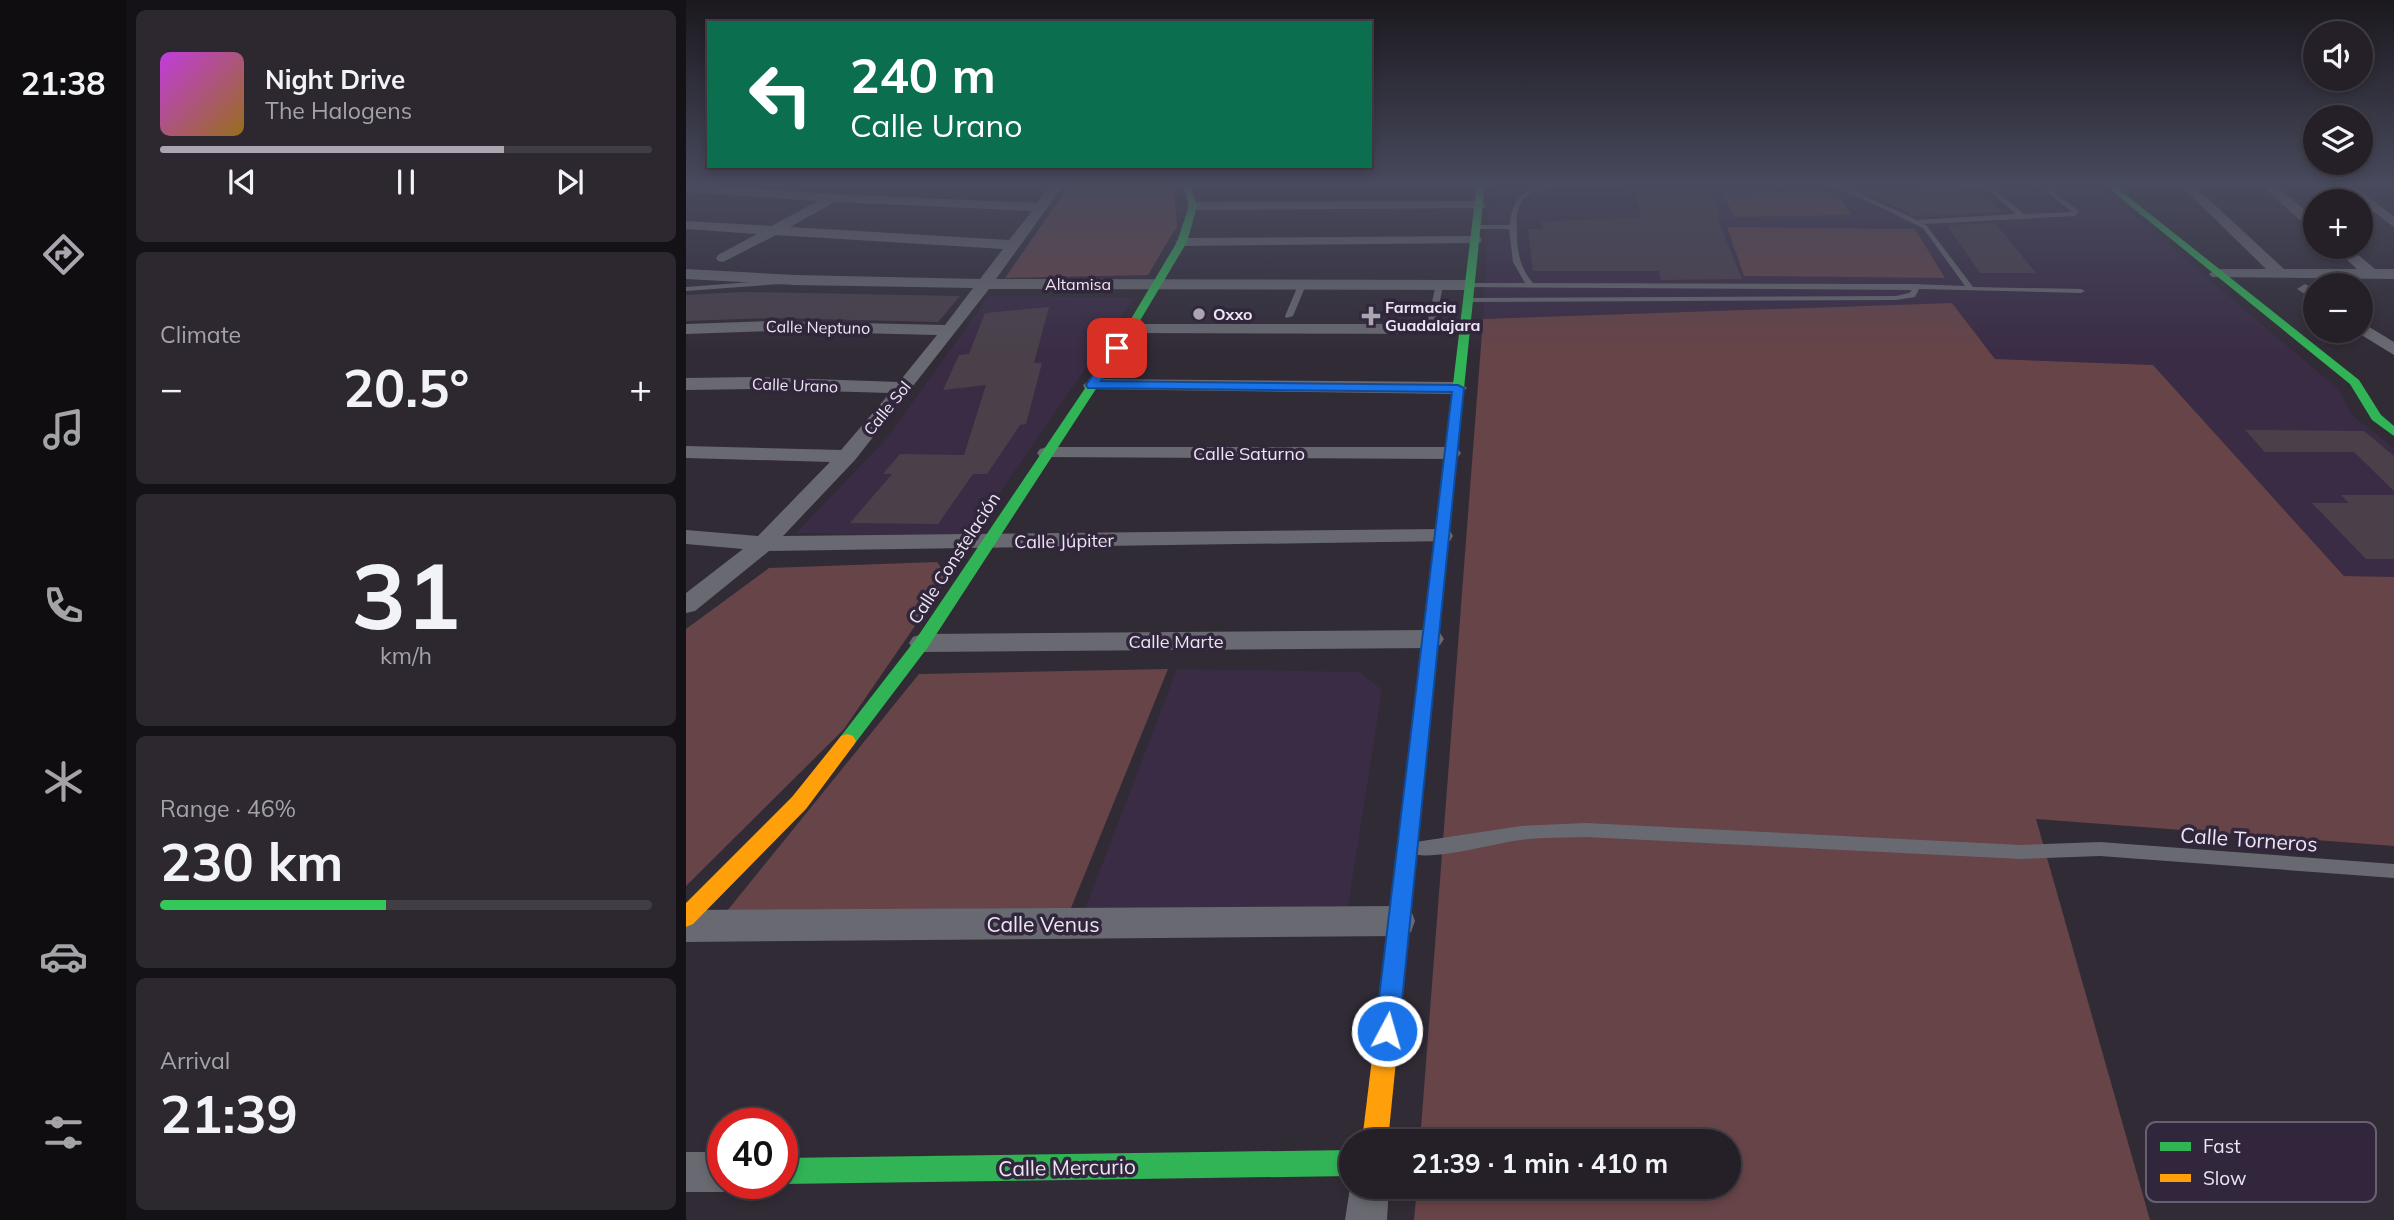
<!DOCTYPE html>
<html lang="en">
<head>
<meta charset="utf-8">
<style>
	body { margin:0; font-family:Mulish,sans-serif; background:#2d2830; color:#f1f3f6; height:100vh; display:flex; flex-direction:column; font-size:26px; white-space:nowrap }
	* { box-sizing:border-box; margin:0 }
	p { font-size:23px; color:#a3a3a8 }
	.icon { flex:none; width:38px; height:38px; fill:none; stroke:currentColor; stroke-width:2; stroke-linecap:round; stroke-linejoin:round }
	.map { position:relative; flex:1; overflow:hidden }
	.drawer { display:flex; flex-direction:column; gap:10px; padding:10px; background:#141216; width:560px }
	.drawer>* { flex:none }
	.banner { position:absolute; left:21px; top:21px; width:665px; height:147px; border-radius:0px; box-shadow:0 4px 10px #0003,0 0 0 2px #423e45; background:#0b6e4f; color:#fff; overflow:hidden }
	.buttons { position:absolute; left:1617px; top:21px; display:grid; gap:14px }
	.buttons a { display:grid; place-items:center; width:70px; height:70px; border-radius:50%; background:#252028; box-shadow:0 4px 10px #0003,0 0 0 2px #423e45; font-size:35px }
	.speed { position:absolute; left:21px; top:1108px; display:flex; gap:14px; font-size:35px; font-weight:700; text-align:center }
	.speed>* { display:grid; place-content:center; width:91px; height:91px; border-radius:50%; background:#252028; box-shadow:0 4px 10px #0003,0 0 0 2px #423e45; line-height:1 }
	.speed .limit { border:10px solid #d22; background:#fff; color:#111 }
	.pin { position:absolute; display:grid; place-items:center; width:60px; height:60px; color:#fff; margin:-30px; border-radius:14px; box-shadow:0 4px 10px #0006 }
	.me { position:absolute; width:77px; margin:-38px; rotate:6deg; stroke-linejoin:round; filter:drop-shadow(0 0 5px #0008) }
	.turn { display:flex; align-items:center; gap:24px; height:147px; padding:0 28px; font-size:32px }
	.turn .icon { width:91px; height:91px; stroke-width:2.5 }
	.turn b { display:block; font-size:49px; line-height:60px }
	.big { font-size:52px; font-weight:700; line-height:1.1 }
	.drawer .widget { flex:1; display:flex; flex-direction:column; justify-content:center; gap:10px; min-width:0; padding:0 24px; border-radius:10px; background:#2d2830 }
	.drawer .dial { align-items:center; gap:0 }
	.dial b { font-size:91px; line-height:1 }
	.song { display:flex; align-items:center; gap:21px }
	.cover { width:84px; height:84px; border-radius:10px; background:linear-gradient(135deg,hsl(290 70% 55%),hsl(40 70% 35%)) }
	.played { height:7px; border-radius:4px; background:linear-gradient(90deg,#aba4b1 70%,#423e45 70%) }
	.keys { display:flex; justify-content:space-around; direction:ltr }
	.heat { display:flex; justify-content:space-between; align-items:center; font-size:38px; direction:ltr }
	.charge { height:10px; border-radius:5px; background:linear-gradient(90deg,#34c759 46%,#423e45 0) }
	.trip { position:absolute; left:653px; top:1129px; width:402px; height:70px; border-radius:35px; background:#252028; box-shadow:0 4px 10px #0003,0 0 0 2px #423e45; font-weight:700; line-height:70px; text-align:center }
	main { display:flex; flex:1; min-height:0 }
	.tabs { display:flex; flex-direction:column; width:126px; justify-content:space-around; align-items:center; background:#0f0d10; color:#a3a3a8 }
	.tabs .icon { width:49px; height:49px }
	.tabs .active { color:#aba4b1 }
	.tabs b { font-size:32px; color:#f1f3f6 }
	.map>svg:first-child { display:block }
	.built { fill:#3a2c45 }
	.green { fill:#674448 }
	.building { fill:#4a404a }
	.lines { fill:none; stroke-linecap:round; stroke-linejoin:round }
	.lane { fill:#696a71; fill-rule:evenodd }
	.street { fill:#696a71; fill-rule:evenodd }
	.fast { fill:#30b455; fill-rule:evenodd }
	.slow { fill:#ff9f0a; fill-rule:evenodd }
	.route { fill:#1a73e8; stroke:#114b97; stroke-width:2 }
	.poi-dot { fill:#aba4b1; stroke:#31263b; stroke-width:2.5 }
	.labels { text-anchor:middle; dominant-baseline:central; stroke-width:7; stroke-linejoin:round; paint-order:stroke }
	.far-street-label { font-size:16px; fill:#ece5f3; stroke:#31263b }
	.far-poi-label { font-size:16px; font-weight:bold; fill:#ece5f3; stroke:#31263b; text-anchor:start }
	.street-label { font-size:18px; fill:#ece5f3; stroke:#31263b }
	.near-street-label { font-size:21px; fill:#ece5f3; stroke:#31263b }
	.key { fill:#31263b; stroke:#695f72; stroke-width:2 }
	.key-label { font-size:19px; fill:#ece5f3 }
</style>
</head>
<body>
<main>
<nav class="tabs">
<b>21:38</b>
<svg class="icon active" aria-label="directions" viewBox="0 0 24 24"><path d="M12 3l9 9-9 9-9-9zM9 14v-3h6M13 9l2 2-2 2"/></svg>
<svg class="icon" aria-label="music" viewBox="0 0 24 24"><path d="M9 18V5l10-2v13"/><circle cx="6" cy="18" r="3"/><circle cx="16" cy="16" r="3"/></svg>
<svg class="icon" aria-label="phone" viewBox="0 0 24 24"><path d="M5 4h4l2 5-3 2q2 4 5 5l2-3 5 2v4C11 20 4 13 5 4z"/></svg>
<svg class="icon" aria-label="climate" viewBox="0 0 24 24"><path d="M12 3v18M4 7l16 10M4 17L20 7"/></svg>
<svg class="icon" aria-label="car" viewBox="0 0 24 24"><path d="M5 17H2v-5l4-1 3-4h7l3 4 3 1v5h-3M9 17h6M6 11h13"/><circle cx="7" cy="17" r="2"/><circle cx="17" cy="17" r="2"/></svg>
<svg class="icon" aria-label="filters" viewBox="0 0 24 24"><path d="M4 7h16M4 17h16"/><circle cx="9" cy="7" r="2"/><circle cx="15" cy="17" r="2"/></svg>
</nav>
<section class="drawer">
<div class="widget">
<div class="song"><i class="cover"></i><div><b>Night Drive</b><p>The Halogens</p></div></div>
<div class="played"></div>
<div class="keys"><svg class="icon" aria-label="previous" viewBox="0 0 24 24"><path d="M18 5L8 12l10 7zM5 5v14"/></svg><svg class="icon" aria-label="pause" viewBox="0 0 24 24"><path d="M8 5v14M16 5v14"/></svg><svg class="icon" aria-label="next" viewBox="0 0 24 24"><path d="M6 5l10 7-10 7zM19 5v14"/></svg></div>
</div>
<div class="widget"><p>Climate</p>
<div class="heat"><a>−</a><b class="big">20.5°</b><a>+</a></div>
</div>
<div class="widget dial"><b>31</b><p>km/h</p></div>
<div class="widget"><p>Range · 46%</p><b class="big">230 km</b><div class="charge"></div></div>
<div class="widget"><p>Arrival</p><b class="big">21:39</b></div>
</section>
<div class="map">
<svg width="1708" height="1220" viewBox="0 0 1708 1220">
	<rect width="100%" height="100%" fill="#312b36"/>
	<g class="built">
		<path d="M804,183H1410L1652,389L1667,416L1708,448V577L1658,576L1467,365L1309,359L1266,303L797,319Z"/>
		<path d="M303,296L448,298L283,537L110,533L201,438Z"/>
		<path d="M491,669L674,672L696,690L662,906L398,912Z"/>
	</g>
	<g class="green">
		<path d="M385,183H487L491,226L462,275L319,278Z"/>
		<path d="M1150,192L1166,215L1048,217L1037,193Z"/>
		<path d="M1041,227L1229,229L1259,278L1058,276Z"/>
		<path d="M1266,303L1309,359L1467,365L1658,576L1708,577V846L1350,819L1464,1220H728L731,1187L1043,1186V1141H734L797,319Z"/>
		<path d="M251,562L262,578L158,729L0,886V629L83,568Z"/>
		<path d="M482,669L385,908L41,911L233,674Z"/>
	</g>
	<g class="building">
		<path d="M1196,187L1295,190L1316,212L1229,216L1174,190L1199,191Z"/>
		<path d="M949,190H1024L1034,215H1030L1056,279L975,280L973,271H847L842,229H857L855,221L955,218Z"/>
		<path d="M1309,223L1350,273H1294L1261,225Z"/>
		<path d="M57,292L274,296L252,322L87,318L0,321V295Z"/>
		<path d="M363,307L348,363H356L340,424L334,425L301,474H287L252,524L164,523L206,474H197L214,454L278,455L300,385L257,390L273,355L283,354L299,313Z"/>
		<path d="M1559,430L1678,431L1708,456V491L1668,452H1579Z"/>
		<path d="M1655,495H1708V559H1680L1626,503H1663Z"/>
	</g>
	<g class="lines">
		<g class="lane">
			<path d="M871,183H938L935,185C911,185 851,180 836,201C830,210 830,223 831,233C831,252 834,268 847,283L1228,284L1279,286L1237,228L1158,190L1135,183H1145L1162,188L1231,220L1330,214L1300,188L1237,185L1234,183L1304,185L1338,214L1386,212L1361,192L1360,191L1363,189L1393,211L1389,216L1238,224L1241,226L1287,287L1395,289L1399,291L1395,293L1233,289L1229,297L1210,300L779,302V298H782L1210,296L1223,293L1226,290L781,287V283H839L827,262L823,229H790L786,227L790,225H824C826,193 842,187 871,183Z"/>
			<path d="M91,280L95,282L94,284L0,291V287Z"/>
			<path d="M613,283L620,285L607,316L600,318L599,316Z"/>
			<path d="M750,284L757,286L748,329L744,332L740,329Z"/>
			<path d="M900,823L1335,845L1414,842L1708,864V878L1414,856L1335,859L900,837C878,838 856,837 835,840C807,843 747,862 723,853L720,848L723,843L835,826Z"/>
		</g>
		<g class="street">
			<path d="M366,183H379L310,279L784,280L792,285L784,290L303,289L169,460L97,536L756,529L764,531L767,536L764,541L83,551L9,611L0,613V593L57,549L0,544V530L72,536L144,462L0,458V446L155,450L204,393L69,389L0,390V378L69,377L213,382L251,335L87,331L0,334V324L87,321L259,325L287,288L109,285L0,279V269L109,275L294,279L317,249L90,235L37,262L32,261L30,258L32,255L71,234L0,229V221L85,226L132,201L0,192V184L146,194L351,203ZM149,202L346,211L323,240L104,227Z"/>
			<path d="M1492,183H1505L1598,269H1671L1647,247H1663L1689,269H1708V279L1526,277L1523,274L1531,269H1580Z"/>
			<path d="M1573,183H1587L1629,219V230L1624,229Z"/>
			<path d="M1649,183H1663L1708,216V227Z"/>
			<path d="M793,201L800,205L798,208L507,210L500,206L507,202Z"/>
			<path d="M789,236L794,237L796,240L794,243L496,246L489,242L496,238Z"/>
			<path d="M1619,284L1629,289V301L1611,289Z"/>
			<path d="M1675,322L1708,342V355L1669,331H1675Z"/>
			<path d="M444,324H778L786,329L778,334L438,333L436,329Z"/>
			<path d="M406,379L772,382L781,388L772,394L399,389L397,385Z"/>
			<path d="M361,447H765L772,449L775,453L772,457L765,459L354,457L351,453L354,449Z"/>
			<path d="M745,630L754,633L758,639L754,645L745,648L236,652L227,649L223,643L227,637L236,634Z"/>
			<path d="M713,906L725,910L729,921L725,932L713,936L0,942V910Z"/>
			<path d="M0,1152H37V1183H52L51,1186L37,1192H0Z"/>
			<path d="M665,1181V1186H703L701,1220H659Z"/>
		</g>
		<g class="fast">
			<path d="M496,183H504L511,206L501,242L449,329L242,647L167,746L161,748L155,746L152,741L155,736L230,639L439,329L491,242L503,206Z"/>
			<path d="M791,183H799L739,770L737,775L730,778L723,775L721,770Z"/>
			<path d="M1416,183H1425L1673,380L1695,415L1708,426V436L1686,420L1664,384Z"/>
			<path d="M665,1150V1176L96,1184L94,1183H96V1158Z"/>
		</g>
		<g class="slow">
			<path d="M161,734L167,736L170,741L167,746L120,809L7,924L0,927V903L106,797L155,736Z"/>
			<path d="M730,762L737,765L739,770L702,1141H676L721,770L723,765Z"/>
		</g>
	</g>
	<linearGradient id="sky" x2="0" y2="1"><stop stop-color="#1b181e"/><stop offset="0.52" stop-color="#484a5d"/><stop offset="1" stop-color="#484a5d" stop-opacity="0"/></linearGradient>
	<rect width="1708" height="354" fill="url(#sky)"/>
	<path class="route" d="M427,345L437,348L415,381L772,385L778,388L713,1031L709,1039L701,1043L693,1039L689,1031L766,392L402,388L400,385Z"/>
	<g class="poi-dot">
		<circle cx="513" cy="314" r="7"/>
		<path d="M681.5 305.5h7v7h7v7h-7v7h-7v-7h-7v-7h7z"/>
	</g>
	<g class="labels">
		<g class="far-street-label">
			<text x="392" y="284">Altamisa</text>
			<text transform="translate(132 327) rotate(1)">Calle Neptuno</text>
			<text transform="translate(109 385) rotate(2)">Calle Urano</text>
			<text transform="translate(201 408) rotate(-51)">Calle Sol</text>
		</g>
		<g class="far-poi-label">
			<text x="699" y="307">Farmacia<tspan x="699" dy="18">Guadalajara</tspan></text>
			<text x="527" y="314">Oxxo</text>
		</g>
		<g class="street-label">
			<text x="563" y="453">Calle Saturno</text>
			<text transform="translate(378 541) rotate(-1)">Calle Júpiter</text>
			<text transform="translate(268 558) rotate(-57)">Calle Constelación</text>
			<text x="490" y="641">Calle Marte</text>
		</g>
		<g class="near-street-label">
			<text transform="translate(1563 839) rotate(4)">Calle Torneros</text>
			<text x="357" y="924">Calle Venus</text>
			<text transform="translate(381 1167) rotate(-1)">Calle Mercurio</text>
		</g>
	</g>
	<rect x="1460" y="1122" width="230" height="80" rx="10" class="key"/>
	<rect x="1474" y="1142" width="31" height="9" fill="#30b455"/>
	<rect x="1474" y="1174" width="31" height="8" fill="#ff9f0a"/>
	<g class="key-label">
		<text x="1517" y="1153">Fast</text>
		<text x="1517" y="1185">Slow</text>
	</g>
</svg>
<div class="buttons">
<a><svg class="icon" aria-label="sound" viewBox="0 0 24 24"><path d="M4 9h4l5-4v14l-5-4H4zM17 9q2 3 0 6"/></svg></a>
<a><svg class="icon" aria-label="layers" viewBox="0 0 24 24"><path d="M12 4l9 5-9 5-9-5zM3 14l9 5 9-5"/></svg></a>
<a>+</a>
<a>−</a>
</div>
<div class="speed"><div class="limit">40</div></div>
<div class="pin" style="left:431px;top:348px;background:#d93025"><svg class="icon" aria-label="arrive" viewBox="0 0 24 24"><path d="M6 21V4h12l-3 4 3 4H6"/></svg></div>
<svg class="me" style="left:701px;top:1031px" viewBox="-20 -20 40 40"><circle r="17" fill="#1a73e8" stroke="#fff" stroke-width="3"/><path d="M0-11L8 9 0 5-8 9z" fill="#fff"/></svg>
<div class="trip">21:39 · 1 min · 410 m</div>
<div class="banner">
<div class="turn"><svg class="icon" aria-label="left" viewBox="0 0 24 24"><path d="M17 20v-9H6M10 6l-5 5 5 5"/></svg><div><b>240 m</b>Calle Urano</div></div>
</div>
</div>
</main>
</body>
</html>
